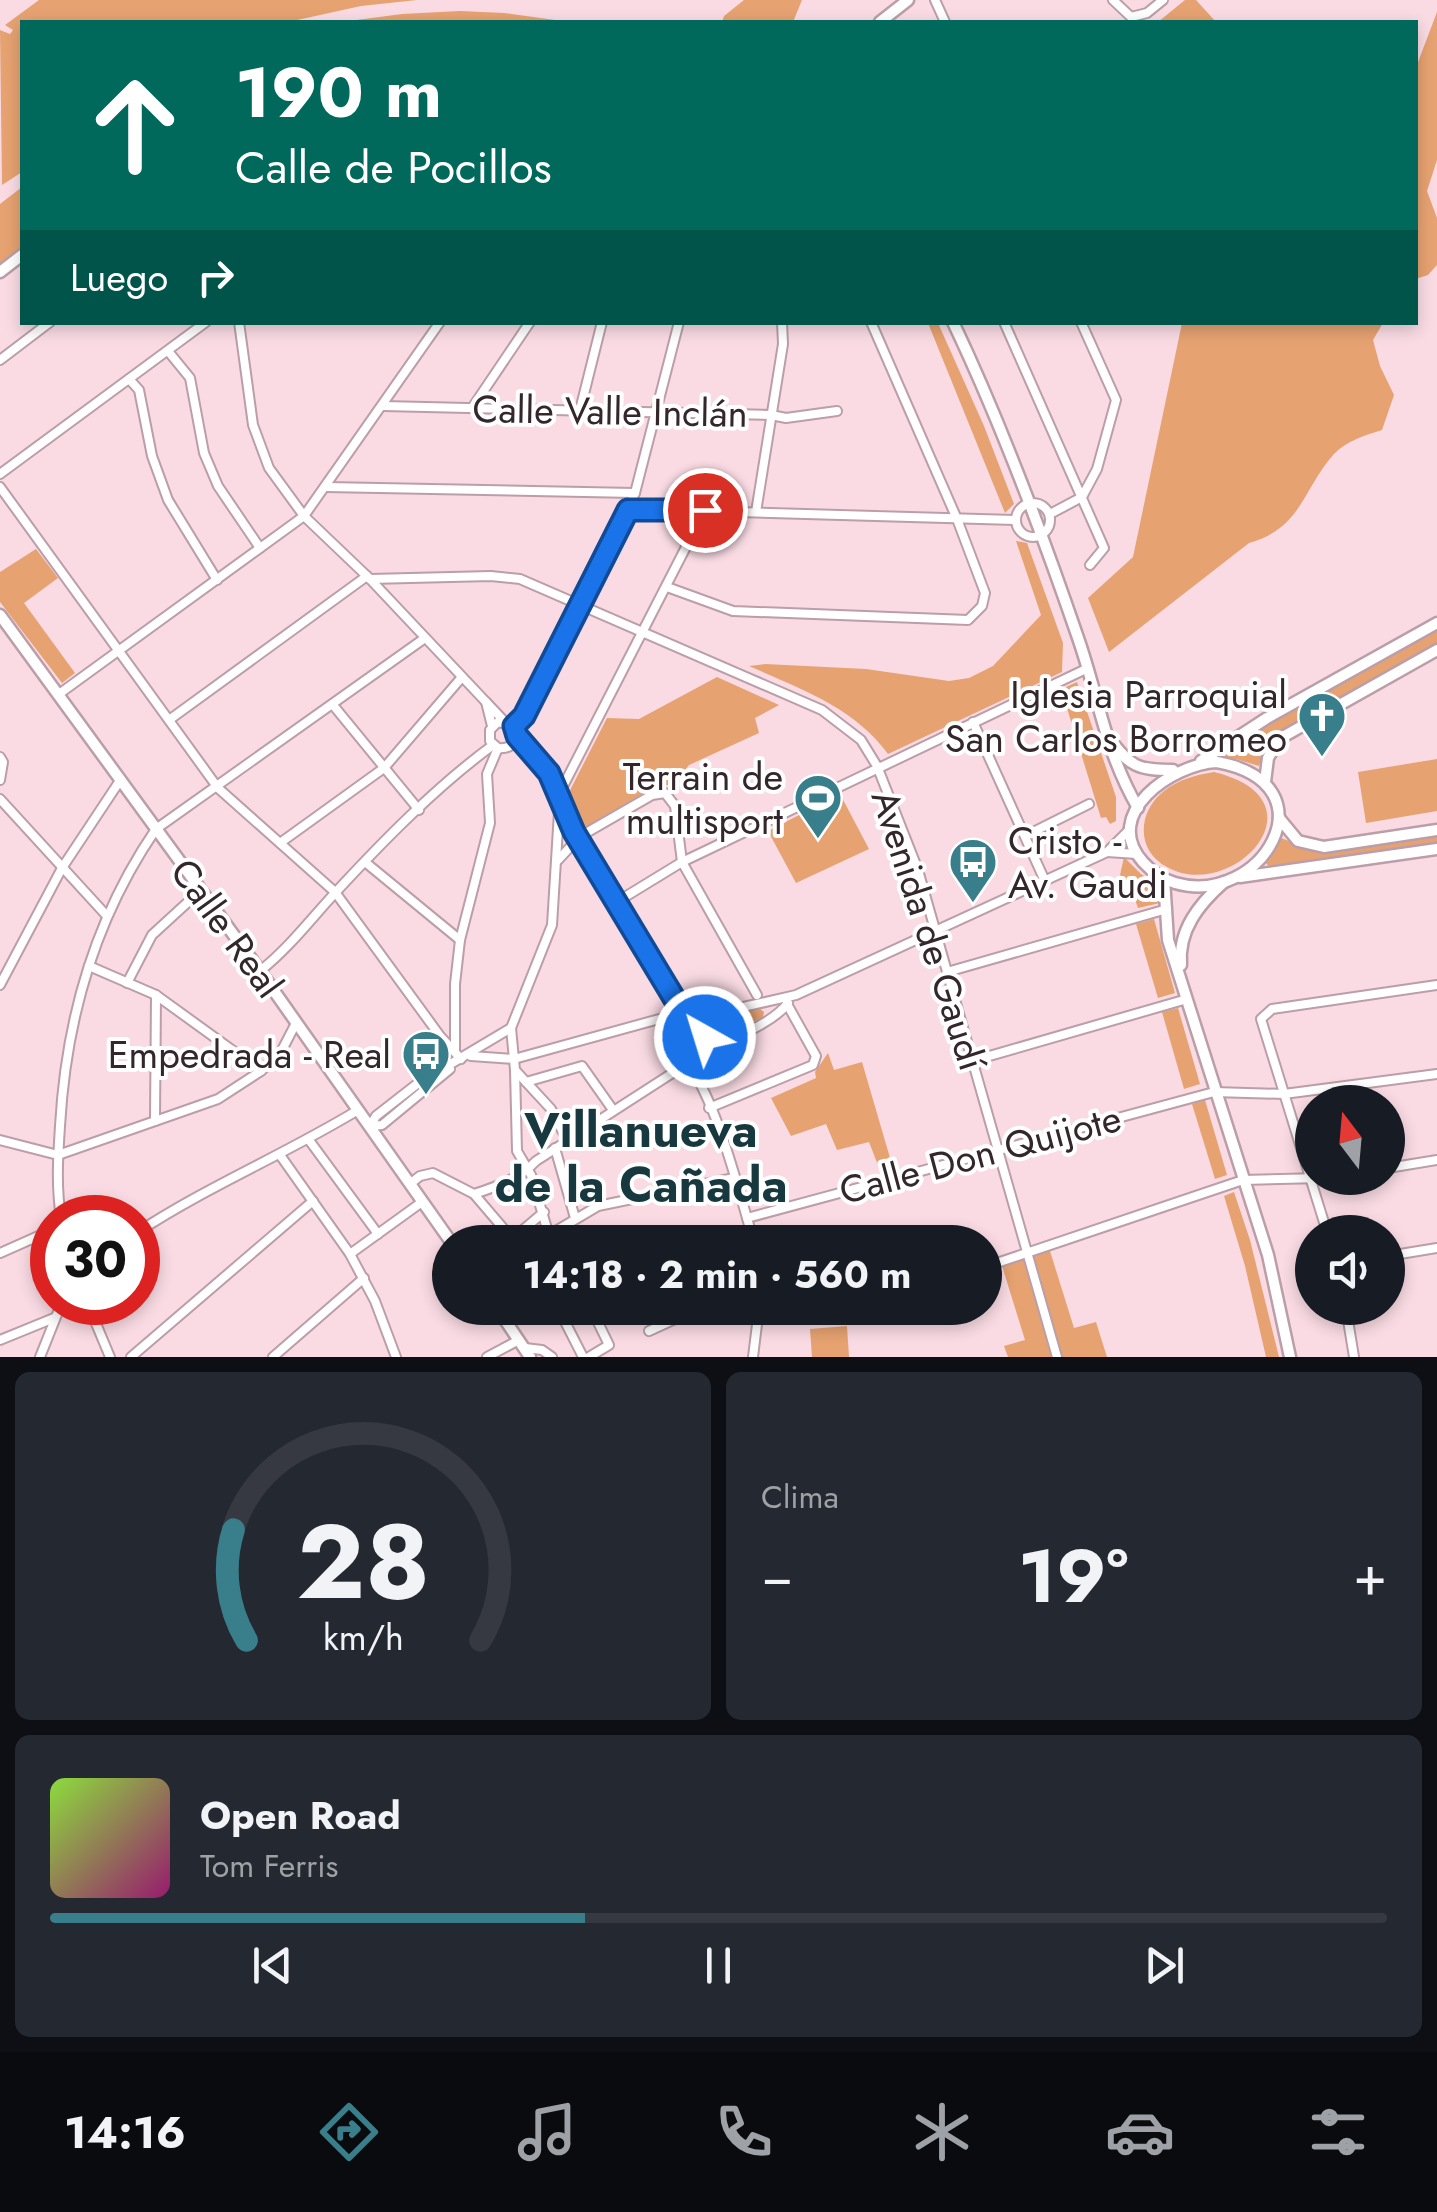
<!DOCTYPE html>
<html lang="es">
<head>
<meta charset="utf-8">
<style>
	body { margin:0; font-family:Jost,sans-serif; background:#242831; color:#f1f3f6; height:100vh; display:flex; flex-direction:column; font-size:38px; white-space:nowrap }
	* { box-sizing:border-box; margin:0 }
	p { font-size:32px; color:#9ea1a6 }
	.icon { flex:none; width:55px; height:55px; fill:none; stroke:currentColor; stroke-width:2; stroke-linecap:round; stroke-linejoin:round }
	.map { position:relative; height:1357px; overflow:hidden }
	.details { display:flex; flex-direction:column; gap:15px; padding:15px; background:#0d0f14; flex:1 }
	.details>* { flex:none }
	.banner { position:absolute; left:20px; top:20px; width:1398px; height:305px; border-radius:0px; box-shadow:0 5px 15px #0003; background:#00695c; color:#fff; overflow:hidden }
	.needle { width:65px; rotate:344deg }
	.buttons { position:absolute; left:1295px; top:1085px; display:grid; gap:20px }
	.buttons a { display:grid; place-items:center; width:110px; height:110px; border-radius:50%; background:#171b24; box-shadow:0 5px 15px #0003; font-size:50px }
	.speed { position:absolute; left:30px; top:1195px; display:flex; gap:20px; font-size:50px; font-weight:700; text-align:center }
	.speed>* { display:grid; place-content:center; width:130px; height:130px; border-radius:50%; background:#171b24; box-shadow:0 5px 15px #0003; line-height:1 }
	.speed .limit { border:15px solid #d22; background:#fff; color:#111 }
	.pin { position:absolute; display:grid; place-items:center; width:85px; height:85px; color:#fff; margin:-42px; border:5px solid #fff; border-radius:50%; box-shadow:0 2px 10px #0007 }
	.me { position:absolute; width:110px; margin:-55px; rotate:321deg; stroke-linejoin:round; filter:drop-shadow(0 0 8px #0008) }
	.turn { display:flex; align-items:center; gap:35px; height:210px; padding:0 50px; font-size:45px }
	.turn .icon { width:130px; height:130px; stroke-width:2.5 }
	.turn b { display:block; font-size:70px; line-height:85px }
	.then { display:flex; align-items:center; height:95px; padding:0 50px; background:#0003; gap:20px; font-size:38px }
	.big { font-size:75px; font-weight:700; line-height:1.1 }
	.details .tile { flex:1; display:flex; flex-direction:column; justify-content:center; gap:15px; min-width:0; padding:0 35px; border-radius:15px; background:#242831 }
	.details .dial { align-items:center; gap:0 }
	.dial svg { height:260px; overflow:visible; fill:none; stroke:#363941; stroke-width:7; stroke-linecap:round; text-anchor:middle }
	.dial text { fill:#f1f3f6; stroke:none }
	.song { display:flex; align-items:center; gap:30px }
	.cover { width:120px; height:120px; border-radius:15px; background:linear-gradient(135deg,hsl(90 70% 55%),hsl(320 70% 35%)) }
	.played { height:10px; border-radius:5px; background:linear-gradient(90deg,#397e8b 40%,#363941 40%) }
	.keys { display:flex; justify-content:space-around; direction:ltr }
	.heat { display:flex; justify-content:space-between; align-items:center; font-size:55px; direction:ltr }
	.details .tiles { flex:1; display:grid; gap:15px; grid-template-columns:1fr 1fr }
	.tile:last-child { grid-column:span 2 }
	.trip { position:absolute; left:432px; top:1225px; width:570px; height:100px; border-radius:50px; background:#171b24; box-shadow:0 5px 15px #0003; font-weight:700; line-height:100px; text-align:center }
	.tabs { display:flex; height:160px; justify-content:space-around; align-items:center; background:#090b0e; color:#9ea1a6 }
	.tabs .icon { width:70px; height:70px }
	.tabs .current { color:#397e8b }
	.tabs b { font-size:45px; color:#f1f3f6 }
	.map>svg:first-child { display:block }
	.green { fill:#e6a271 }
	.water { fill:#cab1fb }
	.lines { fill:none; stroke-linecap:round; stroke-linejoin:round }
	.minor-casing { stroke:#bb9ea7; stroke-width:12 }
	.tertiary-casing { stroke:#bb9ea7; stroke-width:15 }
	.minor { stroke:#fff; stroke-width:8 }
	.tertiary { stroke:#fff; stroke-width:10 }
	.route-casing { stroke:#114b97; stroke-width:25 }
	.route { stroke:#1a73e8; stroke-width:18 }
	.labels { text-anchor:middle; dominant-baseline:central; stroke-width:8; stroke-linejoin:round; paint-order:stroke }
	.street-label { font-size:38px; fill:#33272b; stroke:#fff }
	.poi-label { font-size:38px; fill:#33272b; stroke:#fff; text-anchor:end }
	.district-label { font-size:48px; font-weight:bold; fill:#17383e; stroke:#fff }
</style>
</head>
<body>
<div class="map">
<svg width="1437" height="1357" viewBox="0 0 1437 1357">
	<rect width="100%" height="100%" fill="#fadbe4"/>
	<g class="green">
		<path d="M39,0H417L361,6L288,22H22V172L2,185L0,30L10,34L13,30L5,25Z"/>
		<path d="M744,0H802L793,22H722L724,16Z"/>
		<path d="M1185,0H1196L1216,22H1158Z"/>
		<path d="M460,11L504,13L570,22H341L402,14Z"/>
		<path d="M1437,12V160L1427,191L1437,218V265L1428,275L1415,279V70Z"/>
		<path d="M22,187V249L0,265V204Z"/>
		<path d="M928,323H938L984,426L1014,504L1005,513Z"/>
		<path d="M1182,323H1383L1373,340L1380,366L1394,395L1382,430C1366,435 1346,441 1334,454C1302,490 1302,528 1249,543L1109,652L1088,598L1133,557Z"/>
		<path d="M1016,541L1027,543L1063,643L1062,672L888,754C854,707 800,689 749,666L765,664L866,669L949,681L969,678L993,666L1041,615Z"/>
		<path d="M36,549L58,578L24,603L75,673L62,683L0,602V572Z"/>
		<path d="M1437,629V647L1272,740L1264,751L1259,766L1236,759L1209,758Z"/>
		<path d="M717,677L779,705L755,718L759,733L689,765L674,785H656L583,831L565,800L607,718L639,719Z"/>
		<path d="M1077,682L1116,797V821L1110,824L1106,817L1101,818L1061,689Z"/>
		<path d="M1437,759V811L1366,823L1358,772Z"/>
		<path d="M1214,772C1329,800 1232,904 1167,867C1135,850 1138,811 1164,791C1179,779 1196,775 1214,772Z"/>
		<path d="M840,794L869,849L796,883L768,831Z"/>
		<path d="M1437,835V845L1272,870L1265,862L1281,838L1319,852Z"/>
		<path d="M1124,857L1141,874L1158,884L1160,903L1138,908L1129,882L1120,875Z"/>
		<path d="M1154,919L1175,993L1158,998L1136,924Z"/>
		<path d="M759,1008L764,1012L763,1017L709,1044L707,1032L701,1021Z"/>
		<path d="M1178,1008L1200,1084L1184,1089L1162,1012Z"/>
		<path d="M828,1053L834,1070L862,1062L895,1175L883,1178L869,1142L837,1150L826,1124L791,1136L771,1098L816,1078L815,1072Z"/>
		<path d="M1205,1100L1227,1175L1215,1179L1192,1104Z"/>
		<path d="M1234,1192L1250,1240L1279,1357H1266L1245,1266L1224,1196Z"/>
		<path d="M1050,1251L1074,1328L1096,1322L1107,1357H1008L1004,1346L1025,1340L1002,1266Z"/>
		<path d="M847,1326L849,1357H812L810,1329Z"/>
	</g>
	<path class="water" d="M745,1012L750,1014L751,1022L722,1036L714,1019Z"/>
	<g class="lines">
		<g class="minor-casing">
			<g id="minor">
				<path d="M935,0L945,22"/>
				<path d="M1113,0L1131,17L1147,13L1163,0"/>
				<path d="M239,322L253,425L269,468L304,516L370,579L486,702"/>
				<path d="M1004,322L1104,548L1090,565"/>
				<path d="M168,351L190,378L204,453L218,486L260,548"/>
				<path d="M0,360L50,322"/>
				<path d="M129,379L139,390L152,456L168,500L217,580"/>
				<path d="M383,406L771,415L786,418L837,411"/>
				<path d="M472,408L530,322"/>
				<path d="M580,410L602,322"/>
				<path d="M0,474L206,322"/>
				<path d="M0,487L218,788L335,892L440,1036L461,1059"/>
				<path d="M326,487L635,493"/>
				<circle cx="1033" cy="520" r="17"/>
				<path d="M628,509L1015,520"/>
				<path d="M756,512L783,344L782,322"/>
				<path d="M1050,514L1082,497L1097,469L1116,400L1081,322"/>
				<path d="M370,579L491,576L520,579L822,710L861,740L877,766L918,870L1057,1357"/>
				<path d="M667,587L733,611L968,620L982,606L985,593L957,519L871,322"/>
				<path d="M59,694L304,516L440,322"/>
				<path d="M333,705L419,810"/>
				<path d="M169,720L367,576"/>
				<path d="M973,722L1045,881"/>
				<path d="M492,726L486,702L504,721"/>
				<path d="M514,726L525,716L635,493L679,322"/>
				<path d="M514,726L517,736L549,773L557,797"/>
				<path d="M514,726L498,722L490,730V741L498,748C508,749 513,746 517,736"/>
				<path d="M0,757L3,762L0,780"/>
				<path d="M557,798L705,510"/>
				<path d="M557,798L615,903L689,1019"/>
				<path d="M0,799L107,916"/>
				<path d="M1025,836L1089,804"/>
				<path d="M579,837L652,795L665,793L675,806L682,862L757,995"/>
				<path d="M280,843L384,768L462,677"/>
				<path d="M1107,852L1137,854"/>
				<path d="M558,860L572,845"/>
				<path d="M365,862L460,940"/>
				<path d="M615,903L682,862L1086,669"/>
				<path d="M89,966L156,995L261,1071"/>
				<path d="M260,971C289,948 310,920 335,893C383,841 436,787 493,745"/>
				<path d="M947,972L1167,909"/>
				<path d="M127,983L152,935L200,891"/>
				<path d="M0,985L62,868L121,779"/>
				<path d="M669,996L679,1040L691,1054"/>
				<path d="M693,1020L705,1037L700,1050"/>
				<path d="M511,1028L515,1070L551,1109L567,1140"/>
				<path d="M678,1028L686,1020L796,995L1107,852L1131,828"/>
				<path d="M455,1050V984L460,940L490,823L487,774L498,748"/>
				<path d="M691,1054C718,1045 771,1026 788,1003"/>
				<path d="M471,1056L514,1059L663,1018L675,1020"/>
				<path d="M972,1061L1187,999"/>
				<path d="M688,1063C719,1108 738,1189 754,1242"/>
				<path d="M515,1070L517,1151L531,1175L551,1242"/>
				<path d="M526,1082L582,1066L613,1110"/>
				<path d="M709,1108L813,1065L816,1056L787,1004"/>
				<path d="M155,1121L156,995"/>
				<path d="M370,1126L376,1116L417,1084L511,1028L552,925L559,812"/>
				<path d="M370,1126L382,1125L450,1069"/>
				<path d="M0,1140L58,1155L218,1099L261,1071L281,1052L296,1023"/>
				<path d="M309,1140L378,1234"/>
				<path d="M555,1148L575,1218"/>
				<path d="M280,1155L350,1254L375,1301L396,1357"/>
				<path d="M1388,1168L1437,1160"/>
				<path d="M411,1183L420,1176L433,1173L474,1194L515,1242"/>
				<path d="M474,1194C496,1187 520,1178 536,1161L688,1063"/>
				<path d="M61,1218C56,1186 58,1157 60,1126C66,1019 95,918 156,829L425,638"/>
				<path d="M747,1218L1214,1092L1284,1094L1437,1074"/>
				<path d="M138,1232C208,1186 286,1154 358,1110"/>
				<path d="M1327,1232L1261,1019L1272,1009L1437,985"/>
				<path d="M549,1235L598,1206L734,1178"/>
				<path d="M512,1239L544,1212"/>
				<path d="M0,1253L52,1230"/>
				<path d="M350,1254L422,1202"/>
				<path d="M1388,1256L1437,1248"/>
				<path d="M985,1267L1243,1180L1321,1178"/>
				<path d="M87,1302L110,1357"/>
				<path d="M558,1308L583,1357"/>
				<path d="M741,1308C780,1324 829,1319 869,1308"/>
				<path d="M1346,1308L1354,1357"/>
				<path d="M649,1331L699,1308"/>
				<path d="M0,1340L54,1318"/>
				<path d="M525,1348L542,1350L552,1357"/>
				<path d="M40,1357L62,1302"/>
				<path d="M131,1357L313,1201"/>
				<path d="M273,1357L364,1278"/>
				<path d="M487,1357L519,1340"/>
				<path d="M589,1357L609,1345L591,1308"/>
				<path d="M753,1357L759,1308"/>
			</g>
		</g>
		<g class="tertiary-casing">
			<g id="tertiary">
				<path d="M880,22L908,0"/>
				<path d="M0,272L22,255"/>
				<path d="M953,322C1001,423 1041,530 1077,635C1099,697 1104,749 1138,808"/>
				<path d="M0,615L260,971L451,1242"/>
				<path d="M1109,738C1130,767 1138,770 1173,770"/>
				<path d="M1201,761L1267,718L1437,623"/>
				<path d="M1217,762C1336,784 1261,908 1175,883C1162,879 1152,872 1143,862C1100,814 1172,764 1217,762Z"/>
				<path d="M1265,782L1268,758L1279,739L1437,650"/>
				<path d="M1279,818L1298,841L1324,847L1437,830"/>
				<path d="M1240,877L1437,849"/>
				<path d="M1164,879L1168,940L1268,1255L1290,1357"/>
				<path d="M1181,965C1178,930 1199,904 1224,882"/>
				<path d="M497,1308L530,1357"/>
			</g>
		</g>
		<use href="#minor" class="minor"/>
		<use href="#tertiary" class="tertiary"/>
	</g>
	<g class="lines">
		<g class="route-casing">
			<path id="route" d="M705,510H628L524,716L514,726L517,736L549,773L574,832L680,1008L698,1023L705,1037"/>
		</g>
		<use href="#route" class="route"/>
	</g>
	<defs>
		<g id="church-pin" transform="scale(2.5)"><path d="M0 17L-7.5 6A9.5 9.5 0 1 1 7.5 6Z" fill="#397e8b" stroke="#fff"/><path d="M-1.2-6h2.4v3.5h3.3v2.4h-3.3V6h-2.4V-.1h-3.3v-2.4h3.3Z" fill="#fff"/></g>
		<g id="stadium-pin" transform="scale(2.5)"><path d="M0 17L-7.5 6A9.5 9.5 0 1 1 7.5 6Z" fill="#397e8b" stroke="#fff"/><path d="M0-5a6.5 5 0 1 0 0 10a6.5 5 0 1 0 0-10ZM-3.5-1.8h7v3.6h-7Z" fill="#fff"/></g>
		<g id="bus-pin" transform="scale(2.5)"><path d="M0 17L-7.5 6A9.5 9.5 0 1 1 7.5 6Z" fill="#397e8b" stroke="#fff"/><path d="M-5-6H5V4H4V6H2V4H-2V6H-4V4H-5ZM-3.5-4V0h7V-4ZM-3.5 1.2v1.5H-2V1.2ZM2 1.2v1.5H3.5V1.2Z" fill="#fff"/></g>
	</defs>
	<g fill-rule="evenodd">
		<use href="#church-pin" x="1322" y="716"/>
		<use href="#stadium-pin" x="818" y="798"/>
		<use href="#bus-pin" x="973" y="862"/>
		<use href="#bus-pin" x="426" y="1054"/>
	</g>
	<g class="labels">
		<g class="street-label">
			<text transform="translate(610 411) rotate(1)">Calle Valle Inclán</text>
			<text transform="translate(227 928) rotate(54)">Calle Real</text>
			<text transform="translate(929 930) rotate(72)">Avenida de Gaudí</text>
			<text transform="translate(980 1154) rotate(-15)">Calle Don Quijote</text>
		</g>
		<g class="poi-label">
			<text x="1287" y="694">Iglesia Parroquial<tspan x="1287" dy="44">San Carlos Borromeo</tspan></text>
			<text x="783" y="776">Terrain de<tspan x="783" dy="44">multisport</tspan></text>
			<text x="1008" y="840" text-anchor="start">Cristo -<tspan x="1008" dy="44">Av. Gaudi</tspan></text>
			<text x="391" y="1054">Empedrada - Real</text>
		</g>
		<g class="district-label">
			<text x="641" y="1130">Villanueva<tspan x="641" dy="55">de la Cañada</tspan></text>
		</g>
	</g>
</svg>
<div class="buttons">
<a><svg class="needle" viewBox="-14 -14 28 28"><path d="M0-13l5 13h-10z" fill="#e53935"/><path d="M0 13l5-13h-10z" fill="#9ea1a6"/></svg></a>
<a><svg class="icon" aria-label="sound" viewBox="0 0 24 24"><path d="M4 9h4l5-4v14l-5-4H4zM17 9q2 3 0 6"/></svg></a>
</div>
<div class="speed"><div class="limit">30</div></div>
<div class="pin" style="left:705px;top:510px;background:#d93025"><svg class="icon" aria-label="arrive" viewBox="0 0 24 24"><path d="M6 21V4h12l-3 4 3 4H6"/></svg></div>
<svg class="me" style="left:705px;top:1037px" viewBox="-20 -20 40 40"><circle r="17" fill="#1a73e8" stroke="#fff" stroke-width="3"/><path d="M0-11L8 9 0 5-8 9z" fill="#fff"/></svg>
<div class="trip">14:18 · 2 min · 560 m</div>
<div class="banner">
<div class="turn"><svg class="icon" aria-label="ahead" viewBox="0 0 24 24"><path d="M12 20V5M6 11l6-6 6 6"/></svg><div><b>190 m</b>Calle de Pocillos</div></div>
<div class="then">Luego<svg class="icon" aria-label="right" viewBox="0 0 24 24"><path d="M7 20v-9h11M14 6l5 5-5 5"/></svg></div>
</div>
</div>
<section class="details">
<div class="tiles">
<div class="tile dial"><svg viewBox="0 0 100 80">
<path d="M14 69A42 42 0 1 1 86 69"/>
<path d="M14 69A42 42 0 0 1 10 35" stroke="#397e8b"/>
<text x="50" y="56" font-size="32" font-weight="700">28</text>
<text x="50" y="72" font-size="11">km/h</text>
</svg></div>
<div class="tile"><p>Clima</p>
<div class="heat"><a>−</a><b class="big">19°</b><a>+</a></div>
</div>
<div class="tile">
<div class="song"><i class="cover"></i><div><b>Open Road</b><p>Tom Ferris</p></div></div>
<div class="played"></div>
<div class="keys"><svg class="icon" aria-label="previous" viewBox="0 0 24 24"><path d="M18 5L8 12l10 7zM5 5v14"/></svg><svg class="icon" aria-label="pause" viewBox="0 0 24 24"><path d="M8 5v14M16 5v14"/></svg><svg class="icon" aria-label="next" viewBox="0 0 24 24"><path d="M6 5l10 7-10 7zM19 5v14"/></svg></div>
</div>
</div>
</section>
<nav class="tabs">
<b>14:16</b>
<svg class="icon current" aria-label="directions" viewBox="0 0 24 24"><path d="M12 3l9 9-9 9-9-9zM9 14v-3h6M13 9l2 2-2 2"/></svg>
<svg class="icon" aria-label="music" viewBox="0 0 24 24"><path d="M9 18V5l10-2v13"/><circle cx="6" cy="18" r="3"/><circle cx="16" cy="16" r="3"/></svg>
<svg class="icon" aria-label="phone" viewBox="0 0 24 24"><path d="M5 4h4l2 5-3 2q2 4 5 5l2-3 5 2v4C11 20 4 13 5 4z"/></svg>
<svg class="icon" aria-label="climate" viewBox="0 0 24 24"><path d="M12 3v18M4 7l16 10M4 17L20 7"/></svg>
<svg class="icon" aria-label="car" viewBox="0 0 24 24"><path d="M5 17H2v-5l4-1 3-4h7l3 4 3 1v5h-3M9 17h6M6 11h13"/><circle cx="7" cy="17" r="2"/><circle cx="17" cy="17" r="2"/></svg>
<svg class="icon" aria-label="filters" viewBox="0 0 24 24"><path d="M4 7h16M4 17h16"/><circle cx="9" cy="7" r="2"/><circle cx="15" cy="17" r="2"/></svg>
</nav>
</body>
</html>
